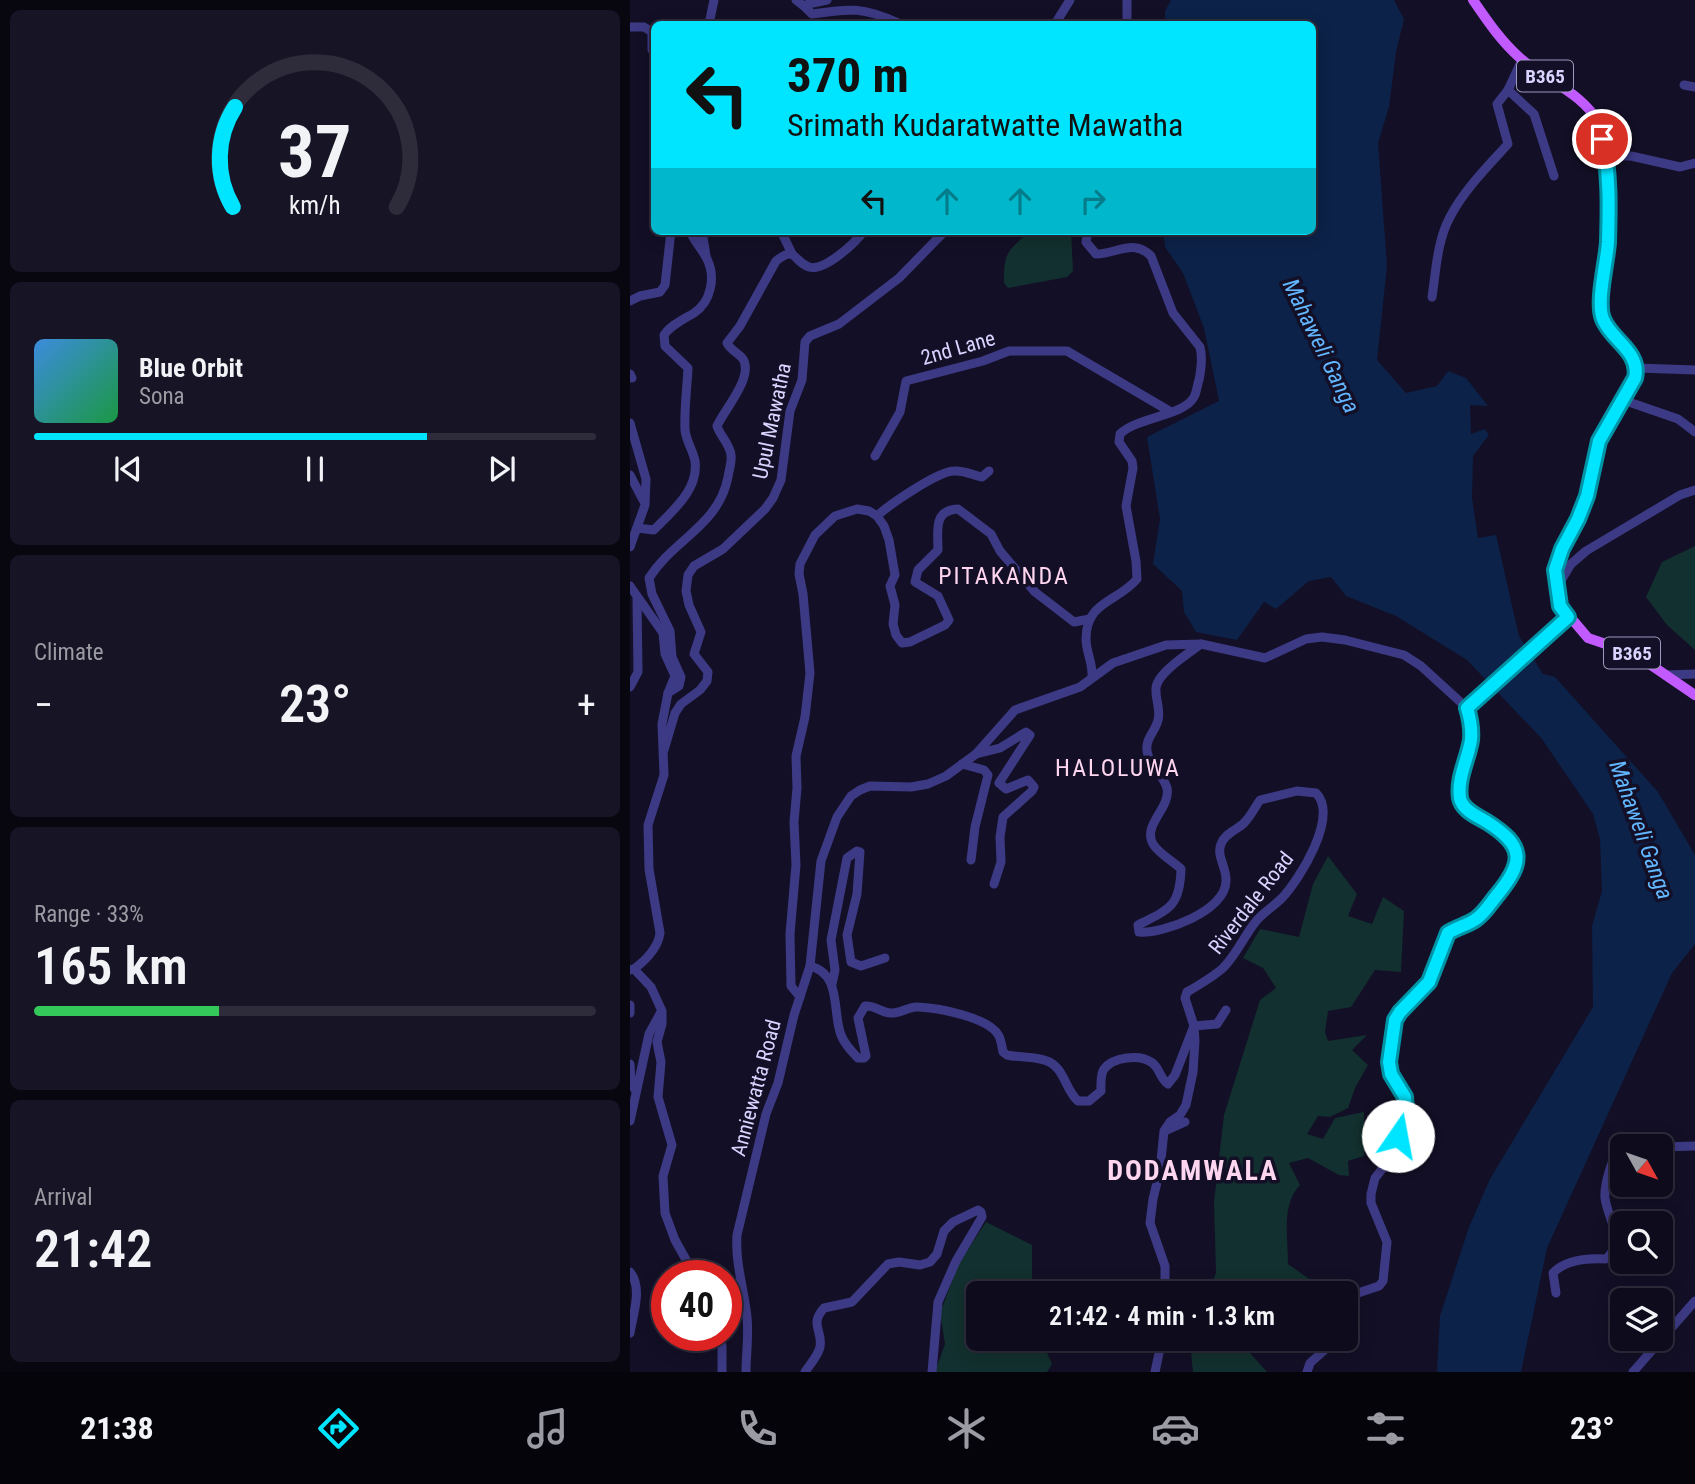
<!DOCTYPE html>
<html lang="en">
<head>
<meta charset="utf-8">
<style>
	body { margin:0; font-family:"Roboto Condensed",sans-serif; background:#171425; color:#f1f3f6; height:100vh; display:flex; flex-direction:column; font-size:26px; white-space:nowrap }
	* { box-sizing:border-box; margin:0 }
	p { font-size:23px; color:#9b9ba3 }
	.icon { flex:none; width:38px; height:38px; fill:none; stroke:currentColor; stroke-width:2; stroke-linecap:round; stroke-linejoin:round }
	.map { position:relative; flex:1; overflow:hidden }
	.side { display:flex; flex-direction:column; gap:10px; padding:10px; background:#08060f; width:630px }
	.side>* { flex:none }
	.banner { position:absolute; left:21px; top:21px; width:665px; height:214px; border-radius:10px; box-shadow:0 4px 18px #0003,0 0 0 2px #2e2b3b; background:#00e5ff; color:#111; overflow:hidden }
	.needle { width:46px; rotate:130deg }
	.fabs { position:absolute; left:980px; top:1134px; display:grid; gap:14px }
	.fabs a { display:grid; place-items:center; width:63px; height:63px; border-radius:10px; background:#0e0b1c; box-shadow:0 4px 18px #0003,0 0 0 2px #2e2b3b; font-size:35px }
	.speed { position:absolute; left:21px; top:1260px; display:flex; gap:14px; font-size:35px; font-weight:700; text-align:center }
	.speed>* { display:grid; place-content:center; width:91px; height:91px; border-radius:50%; background:#0e0b1c; box-shadow:0 4px 18px #0003,0 0 0 2px #2e2b3b; line-height:1 }
	.speed .limit { border:10px solid #d22; background:#fff; color:#111 }
	.pin { position:absolute; display:grid; place-items:center; width:60px; height:60px; color:#fff; margin:-30px; border:4px solid #fff; border-radius:50%; box-shadow:0 2px 7px #0007 }
	.me { position:absolute; width:77px; margin:-38px; rotate:12deg; stroke-linejoin:round; filter:drop-shadow(0 0 5px #0008) }
	.turn { display:flex; align-items:center; gap:24px; height:147px; padding:0 21px; font-size:32px }
	.turn .icon { width:91px; height:91px; stroke-width:2.5 }
	.turn b { display:block; font-size:49px; line-height:60px }
	.lanes { display:flex; align-items:center; height:66px; padding:0 21px; background:#0003; justify-content:center; gap:35px; direction:ltr }
	.lanes .off { opacity:.35 }
	.big { font-size:52px; font-weight:600; line-height:1.1 }
	.side .tile { flex:1; display:flex; flex-direction:column; justify-content:center; gap:10px; min-width:0; padding:0 24px; border-radius:10px; background:#171425 }
	.side .dial { align-items:center; gap:0 }
	.dial svg { height:182px; overflow:visible; fill:none; stroke:#2e2b3b; stroke-width:7; stroke-linecap:round; text-anchor:middle }
	.dial text { fill:#f1f3f6; stroke:none }
	.song { display:flex; align-items:center; gap:21px }
	.cover { width:84px; height:84px; border-radius:10px; background:linear-gradient(135deg,hsl(210 70% 55%),hsl(140 70% 35%)) }
	.played { height:7px; border-radius:4px; background:linear-gradient(90deg,#00e5ff 70%,#2e2b3b 70%) }
	.keys { display:flex; justify-content:space-around; direction:ltr }
	.heat { display:flex; justify-content:space-between; align-items:center; font-size:38px; direction:ltr }
	.charge { height:10px; border-radius:5px; background:linear-gradient(90deg,#34c759 33%,#2e2b3b 0) }
	.trip { position:absolute; left:336px; top:1281px; width:392px; height:70px; border-radius:10px; background:#0e0b1c; box-shadow:0 4px 18px #0003,0 0 0 2px #2e2b3b; font-weight:600; line-height:70px; text-align:center }
	.dock { display:flex; height:112px; justify-content:space-around; align-items:center; background:#06040b; color:#9b9ba3 }
	.dock .icon { width:49px; height:49px }
	.dock .selected { color:#00e5ff }
	.dock b { font-size:32px; color:#f1f3f6 }
	main { display:flex; flex:1; min-height:0 }
	.map>svg:first-child { display:block }
	.green { fill:#12302f }
	.water { fill:#0c2248 }
	.lines { fill:none; stroke-linecap:round; stroke-linejoin:round }
	.minor { stroke:#3d3a85; stroke-width:9 }
	.major { stroke:#c25bff; stroke-width:10 }
	.route-casing { stroke:#0095a6; stroke-width:18 }
	.route { stroke:#00e5ff; stroke-width:12 }
	.labels { text-anchor:middle; dominant-baseline:central; stroke-width:7; stroke-linejoin:round; paint-order:stroke }
	.shield { fill:#130f26; stroke:#9e99be; stroke-width:2 }
	.shield-label { font-size:19px; font-weight:bold; fill:#d9d4ff }
	.street-label { font-size:21px; fill:#d9d4ff; stroke:#130f26 }
	.water-label { font-size:23px; font-style:italic; fill:#62b6ff; stroke:#130f26 }
	.quarter-label { font-size:24px; letter-spacing:2px; fill:#ffd6f0; stroke:#130f26 }
	.district-label { font-size:28px; font-weight:bold; letter-spacing:2px; fill:#ffd6f0; stroke:#130f26 }
</style>
</head>
<body>
<main>
<section class="side">
<div class="tile dial"><svg viewBox="0 0 100 80">
<path d="M14 69A42 42 0 1 1 86 69"/>
<path d="M14 69A42 42 0 0 1 15 25" stroke="#00e5ff"/>
<text x="50" y="56" font-size="32" font-weight="700">37</text>
<text x="50" y="72" font-size="11">km/h</text>
</svg></div>
<div class="tile">
<div class="song"><i class="cover"></i><div><b>Blue Orbit</b><p>Sona</p></div></div>
<div class="played"></div>
<div class="keys"><svg class="icon" aria-label="previous" viewBox="0 0 24 24"><path d="M18 5L8 12l10 7zM5 5v14"/></svg><svg class="icon" aria-label="pause" viewBox="0 0 24 24"><path d="M8 5v14M16 5v14"/></svg><svg class="icon" aria-label="next" viewBox="0 0 24 24"><path d="M6 5l10 7-10 7zM19 5v14"/></svg></div>
</div>
<div class="tile"><p>Climate</p>
<div class="heat"><a>−</a><b class="big">23°</b><a>+</a></div>
</div>
<div class="tile"><p>Range · 33%</p><b class="big">165 km</b><div class="charge"></div></div>
<div class="tile"><p>Arrival</p><b class="big">21:42</b></div>
</section>
<div class="map">
<svg width="1065" height="1372" viewBox="0 0 1065 1372">
	<rect width="100%" height="100%" fill="#130f26"/>
	<g class="green">
		<path d="M400,231H441L443,271L437,277L378,288L374,283C374,251 377,252 400,231Z"/>
		<path d="M1065,546V650L1037,625L1016,597L1032,562Z"/>
		<path d="M698,856L727,894L718,916L742,924L753,897L774,911L771,972L745,970L721,1007L698,1011L695,1032L698,1041L737,1035L722,1050L738,1065L725,1088L718,1108L700,1117L688,1116L677,1134L693,1139L705,1118L734,1112V1156L718,1161L719,1176L709,1175L678,1158L659,1163L670,1185C651,1205 658,1237 658,1264L685,1283L683,1293H578L586,1273L584,1202L594,1115L630,1000L646,988L633,968L613,958L630,929L669,937L683,884Z"/>
		<path d="M356,1222L402,1245V1293H348V1339H411L422,1364L417,1372H305L315,1344L310,1313L329,1263Z"/>
		<path d="M561,1339H632L619,1352L637,1372H563L560,1343Z"/>
	</g>
	<path class="water" d="M541,0H764L774,19L766,52L759,107L748,143L757,266L747,360L776,393L807,386L818,371L836,378L858,406L840,405L841,434L855,429L859,435L843,456L842,498L848,538L866,535L889,636L913,674L925,677L1028,792L1065,855V944L1042,973L917,1248L891,1372H807L810,1316L839,1227L860,1179L963,1007L962,926L972,891L970,839L963,814L912,739L837,660L766,616L716,596L701,577L679,581L646,609L634,602L607,640L566,632L554,612L552,591L523,564L530,519L517,437L589,401L574,328L553,273L535,247L533,231H682V24H535V11Z"/>
	<g class="lines">
		<g class="minor">
			<path d="M166,0L175,7"/>
			<path d="M197,0L178,4L175,7L182,14C221,8 234,7 271,24"/>
			<path d="M497,0V24"/>
			<path d="M79,24L84,0"/>
			<path d="M425,24L440,0"/>
			<path d="M0,27H14L22,32V50"/>
			<path d="M1054,85L1065,87"/>
			<path d="M878,90L904,114L924,176"/>
			<path d="M976,156H1001L1050,167L1065,163"/>
			<path d="M72,231L76,256"/>
			<path d="M151,231L162,254"/>
			<path d="M458,231L456,242L466,254C487,254 503,238 521,256L543,313L570,347C573,358 571,370 569,380C567,385 567,392 564,397C554,416 507,417 490,434L489,442L502,461L503,468L496,506L506,561L507,579C488,602 456,601 456,639C456,652 463,663 462,677"/>
			<path d="M802,297C806,271 807,241 820,217C834,190 858,166 878,144L867,104L878,90L892,60"/>
			<path d="M0,301L10,296L30,292L35,285L41,231"/>
			<path d="M1007,368L1065,370"/>
			<path d="M0,374L2,378"/>
			<path d="M993,400L1048,419L1065,432"/>
			<path d="M0,423L16,479L15,505L0,547"/>
			<path d="M245,456L270,412L276,381L353,361L379,351H437L541,412"/>
			<path d="M0,475L13,500"/>
			<path d="M247,516C259,505 308,471 324,471C333,470 343,475 352,477L359,471"/>
			<path d="M7,528L24,530C42,511 69,490 65,461C63,450 56,441 55,430C54,410 57,389 58,368L35,346L34,335C41,325 54,319 64,313C81,302 86,277 77,259C72,249 64,241 60,231"/>
			<path d="M0,586L33,633L35,654L45,676L38,693L32,724L34,775L18,825L19,869L30,933C28,948 16,960 4,969"/>
			<path d="M926,589L941,564L956,551L1050,495L1065,490"/>
			<path d="M1035,675L1065,674"/>
			<path d="M0,687L8,672L7,599"/>
			<path d="M38,693L49,686L51,677L42,657L40,631L22,594L19,578C44,539 89,525 98,477C99,470 102,462 101,455C100,444 90,436 87,426C94,410 124,377 113,359C108,352 101,351 97,343L110,326L146,261C167,245 162,261 179,267C194,272 225,243 234,231"/>
			<path d="M837,708L938,617"/>
			<path d="M34,750L45,713L51,704L70,690L77,681L78,672L64,654L71,632L59,605L56,591L58,575L64,566L93,549L135,509L143,498L151,480L160,411L172,380L175,342L180,336L209,324L269,278L315,231"/>
			<path d="M346,754L370,748L396,732L400,735L369,783L376,789L398,780L404,787L402,791L373,817L370,837L371,862L364,884"/>
			<path d="M332,764L354,770L358,775L345,827L341,860"/>
			<path d="M180,966C212,974 202,1012 211,1035C214,1043 222,1052 228,1058H234L236,1056L228,1018L235,1006C245,1005 252,1013 261,1013C270,1014 279,1006 288,1007C308,1008 359,1017 369,1036C371,1040 372,1047 373,1052L377,1055C390,1058 406,1056 417,1061C435,1068 435,1090 448,1101H459L471,1091C471,1085 470,1075 474,1069C483,1057 509,1054 521,1062C530,1067 529,1078 538,1084L545,1075L564,1026L587,1024L596,1010"/>
			<path d="M0,970L4,969L21,987L32,1011V1024L27,1042L31,1062L28,1097L42,1145L33,1176L35,1213L45,1240L65,1276"/>
			<path d="M202,984L205,970L201,940L217,858L227,851L230,852L227,894L217,935L221,962L231,966L255,958"/>
			<path d="M170,997L161,986L160,934L166,865L164,822L167,788L166,756L175,717L180,673L173,594L169,574L170,564L185,535L205,516L227,509L239,511L247,516L254,526L259,540L265,575L260,586L265,605L263,624L266,635L272,643L280,642L315,625L319,620L308,596L285,582L288,570L308,550C308,531 303,510 328,509L361,534L370,551L405,592L444,622L460,619"/>
			<path d="M0,1005V1013"/>
			<path d="M0,1064L1,1084L6,1091"/>
			<path d="M0,1121L19,1034L31,1012"/>
			<path d="M535,1131L555,1122"/>
			<path d="M1031,1147L1065,1146"/>
			<path d="M0,1272C13,1288 3,1314 0,1333"/>
			<path d="M535,1293V1266L520,1223L523,1199L530,1170L534,1131L540,1122L550,1115L556,1105L563,1072L565,1041L564,1026L555,998L557,992C569,985 583,977 593,968C607,954 615,934 627,920C634,912 644,906 652,898C670,879 709,816 686,793L667,791L630,800C625,807 621,816 614,823C607,830 595,833 591,844C586,856 597,868 596,881C596,911 533,934 509,932L508,925C540,909 550,906 551,869C543,861 529,854 523,844C512,825 541,808 537,788C534,777 522,767 518,755C513,740 525,733 528,720C531,709 525,700 526,688C527,673 559,653 571,644"/>
			<path d="M926,1293L923,1273C936,1259 958,1258 976,1259C997,1240 978,1221 975,1198C974,1187 982,1153 992,1148"/>
			<path d="M89,1335L92,1346V1372"/>
			<path d="M116,1372C116,1354 119,1335 117,1317C114,1289 105,1263 107,1235L136,1114L148,1083L164,1015L180,966L191,861L207,817L221,796L230,790L240,786L281,787L298,784L316,776L346,754L385,710L450,687L483,663L536,645L571,644L635,658L676,639L692,637L715,640L774,655L791,666L837,708L841,724V740L829,785L830,800L834,808L864,826L878,839L886,850L888,861L881,878L853,912L846,919L818,933L799,982L770,1012L763,1035L759,1062L761,1074L775,1097L776,1110L761,1158L745,1178L741,1194V1203L757,1242L753,1281L749,1286L716,1297"/>
			<path d="M175,1372C180,1364 188,1356 190,1347C193,1330 179,1325 194,1308L222,1302L258,1264L269,1262L290,1265L300,1262L307,1254L314,1231L323,1222L348,1210L351,1212L352,1217L326,1261L308,1302L302,1372"/>
			<path d="M525,1372L532,1339"/>
			<path d="M677,1372L680,1363L707,1339"/>
			<path d="M1003,1372L1065,1301"/>
		</g>
		<path class="major" d="M843,0C858,22 871,41 890,58C912,78 956,95 968,123C979,148 980,217 978,245C975,268 969,292 972,315C975,337 1012,349 1005,378L969,441L957,496L948,519L931,549L924,570L926,589L930,605L958,638L1005,654L1065,695"/>
	</g>
	<g class="lines">
		<g class="route-casing">
			<path id="route" d="M768,1136L776,1110L775,1097L761,1074L759,1062L765,1020L770,1012L799,982L818,933C827,927 838,925 846,919C855,913 861,902 868,894C894,862 895,846 857,822C847,816 832,810 830,798C827,778 838,759 841,740C842,729 840,718 837,708L938,617L930,606L925,570L932,549L948,519L957,496L969,441L1005,378C1011,352 981,340 973,319C966,302 977,261 978,242C979,209 980,171 972,139"/>
		</g>
		<use href="#route" class="route"/>
	</g>
	<g class="labels">
		<g class="shield">
			<rect x="887" y="60.5" width="56" height="31" rx="5"/>
			<rect x="974" y="637.5" width="56" height="31" rx="5"/>
		</g>
		<g class="shield-label">
			<text x="915" y="76">B365</text>
			<text x="1002" y="653">B365</text>
		</g>
		<g class="street-label">
			<text transform="translate(328 348) rotate(-16)">2nd Lane</text>
			<text transform="translate(142 421) rotate(-78)">Upul Mawatha</text>
			<text transform="translate(621 903) rotate(-52)">Riverdale Road</text>
			<text transform="translate(126 1088) rotate(-75)">Anniewatta Road</text>
		</g>
		<g class="water-label">
			<text transform="translate(691 346) rotate(64)">Mahaweli Ganga</text>
			<text transform="translate(1011 830) rotate(70)">Mahaweli Ganga</text>
		</g>
		<g class="quarter-label">
			<text x="374" y="576">PITAKANDA</text>
			<text x="488" y="768">HALOLUWA</text>
		</g>
		<g class="district-label">
			<text x="563" y="1170">DODAMWALA</text>
		</g>
	</g>
</svg>
<div class="fabs">
<a><svg class="needle" viewBox="-14 -14 28 28"><path d="M0-13l5 13h-10z" fill="#e53935"/><path d="M0 13l5-13h-10z" fill="#9b9ba3"/></svg></a>
<a><svg class="icon" aria-label="search" viewBox="0 0 24 24"><circle cx="10" cy="10" r="6"/><path d="M15 15l6 6"/></svg></a>
<a><svg class="icon" aria-label="layers" viewBox="0 0 24 24"><path d="M12 4l9 5-9 5-9-5zM3 14l9 5 9-5"/></svg></a>
</div>
<div class="speed"><div class="limit">40</div></div>
<div class="pin" style="left:972px;top:139px;background:#d93025"><svg class="icon" aria-label="arrive" viewBox="0 0 24 24"><path d="M6 21V4h12l-3 4 3 4H6"/></svg></div>
<svg class="me" style="left:768px;top:1136px" viewBox="-20 -20 40 40"><circle r="19" fill="#fff"/><path d="M0-13L10 11 0 6-10 11z" fill="#00e5ff"/></svg>
<div class="trip">21:42 · 4 min · 1.3 km</div>
<div class="banner">
<div class="turn"><svg class="icon" aria-label="left" viewBox="0 0 24 24"><path d="M17 20v-9H6M10 6l-5 5 5 5"/></svg><div><b>370 m</b>Srimath Kudaratwatte Mawatha</div></div>
<div class="lanes"><svg class="icon" aria-label="left" viewBox="0 0 24 24"><path d="M17 20v-9H6M10 6l-5 5 5 5"/></svg><svg class="icon off" aria-label="ahead" viewBox="0 0 24 24"><path d="M12 20V5M6 11l6-6 6 6"/></svg><svg class="icon off" aria-label="ahead" viewBox="0 0 24 24"><path d="M12 20V5M6 11l6-6 6 6"/></svg><svg class="icon off" aria-label="right" viewBox="0 0 24 24"><path d="M7 20v-9h11M14 6l5 5-5 5"/></svg></div>
</div>
</div>
</main>
<nav class="dock">
<b>21:38</b>
<svg class="icon selected" aria-label="directions" viewBox="0 0 24 24"><path d="M12 3l9 9-9 9-9-9zM9 14v-3h6M13 9l2 2-2 2"/></svg>
<svg class="icon" aria-label="music" viewBox="0 0 24 24"><path d="M9 18V5l10-2v13"/><circle cx="6" cy="18" r="3"/><circle cx="16" cy="16" r="3"/></svg>
<svg class="icon" aria-label="phone" viewBox="0 0 24 24"><path d="M5 4h4l2 5-3 2q2 4 5 5l2-3 5 2v4C11 20 4 13 5 4z"/></svg>
<svg class="icon" aria-label="climate" viewBox="0 0 24 24"><path d="M12 3v18M4 7l16 10M4 17L20 7"/></svg>
<svg class="icon" aria-label="car" viewBox="0 0 24 24"><path d="M5 17H2v-5l4-1 3-4h7l3 4 3 1v5h-3M9 17h6M6 11h13"/><circle cx="7" cy="17" r="2"/><circle cx="17" cy="17" r="2"/></svg>
<svg class="icon" aria-label="filters" viewBox="0 0 24 24"><path d="M4 7h16M4 17h16"/><circle cx="9" cy="7" r="2"/><circle cx="15" cy="17" r="2"/></svg>
<b>23°</b>
</nav>
</body>
</html>
